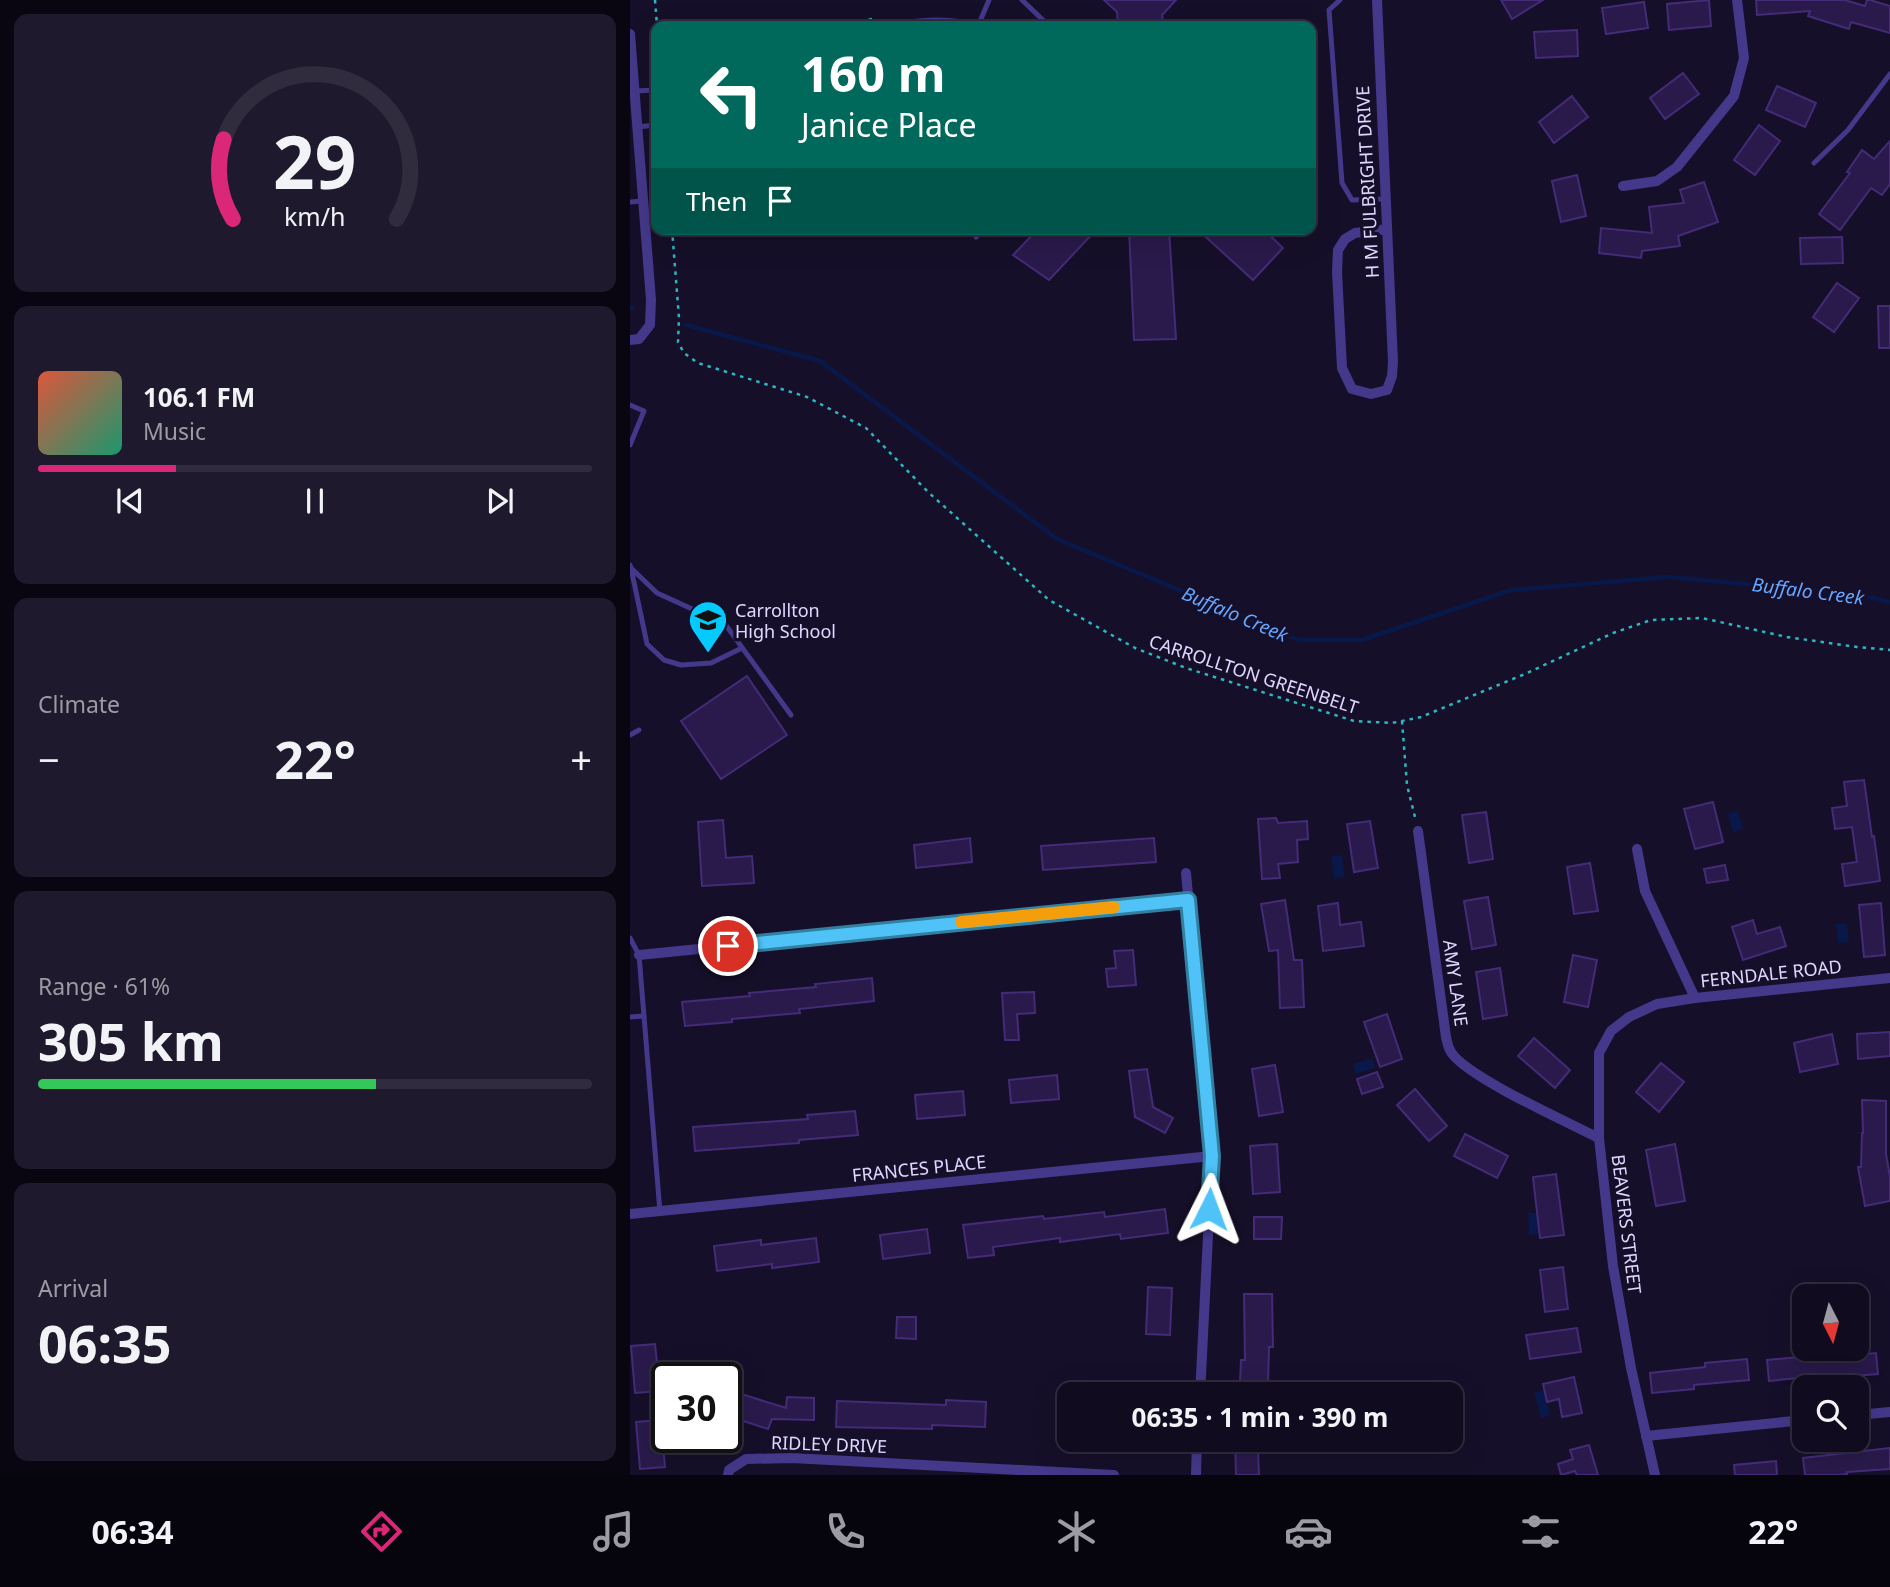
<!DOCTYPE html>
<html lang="en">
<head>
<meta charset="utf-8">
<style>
	body { margin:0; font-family:"Noto Sans",sans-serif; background:#1e192c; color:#f1f3f6; height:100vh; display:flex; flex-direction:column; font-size:26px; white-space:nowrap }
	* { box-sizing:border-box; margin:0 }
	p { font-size:23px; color:#9c9ba4 }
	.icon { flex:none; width:38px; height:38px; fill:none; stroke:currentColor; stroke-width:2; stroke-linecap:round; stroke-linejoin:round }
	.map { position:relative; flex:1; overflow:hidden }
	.sheet { display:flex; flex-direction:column; gap:14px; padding:14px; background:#090611; width:630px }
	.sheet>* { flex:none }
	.banner { position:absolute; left:21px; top:21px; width:665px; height:214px; border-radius:14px; box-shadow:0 7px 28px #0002,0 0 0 2px #302b3d; background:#00695c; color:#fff; overflow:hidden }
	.needle { width:46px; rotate:174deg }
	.fabs { position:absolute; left:1162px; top:1284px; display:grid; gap:14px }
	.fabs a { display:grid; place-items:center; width:77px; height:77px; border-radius:14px; background:#100b1f; box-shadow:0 7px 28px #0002,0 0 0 2px #302b3d; font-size:35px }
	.speed { position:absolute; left:21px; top:1362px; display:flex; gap:14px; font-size:35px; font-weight:700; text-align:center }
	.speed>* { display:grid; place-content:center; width:91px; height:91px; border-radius:50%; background:#100b1f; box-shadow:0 7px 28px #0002,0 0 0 2px #302b3d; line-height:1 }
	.speed .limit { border:4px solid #111; border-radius:10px; background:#fff; color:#111 }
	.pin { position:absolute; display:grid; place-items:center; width:60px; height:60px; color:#fff; margin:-30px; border:4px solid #fff; border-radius:50%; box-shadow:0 2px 7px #0007 }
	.me { position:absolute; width:77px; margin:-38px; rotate:3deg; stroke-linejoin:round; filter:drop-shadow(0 0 5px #0008) }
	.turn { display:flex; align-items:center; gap:24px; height:147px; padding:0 35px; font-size:32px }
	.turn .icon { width:91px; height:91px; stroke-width:2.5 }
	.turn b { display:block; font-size:49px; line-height:60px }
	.then { display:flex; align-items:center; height:66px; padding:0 35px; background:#0003; gap:14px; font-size:26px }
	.big { font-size:52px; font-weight:700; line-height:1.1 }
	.sheet .widget { flex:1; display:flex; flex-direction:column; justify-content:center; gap:10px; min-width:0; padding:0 24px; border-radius:14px; background:#1e192c }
	.sheet .dial { align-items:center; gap:0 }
	.dial svg { height:182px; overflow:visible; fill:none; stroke:#302b3d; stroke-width:7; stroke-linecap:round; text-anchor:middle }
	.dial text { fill:#f1f3f6; stroke:none }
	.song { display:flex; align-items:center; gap:21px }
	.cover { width:84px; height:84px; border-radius:10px; background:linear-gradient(135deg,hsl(10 70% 55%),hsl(160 70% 35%)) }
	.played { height:7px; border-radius:4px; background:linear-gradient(90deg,#db2777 25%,#302b3d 25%) }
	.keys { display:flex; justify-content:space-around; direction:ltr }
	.heat { display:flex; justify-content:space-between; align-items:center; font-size:38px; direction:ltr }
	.charge { height:10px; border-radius:5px; background:linear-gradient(90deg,#34c759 61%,#302b3d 0) }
	.trip { position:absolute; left:427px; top:1382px; width:406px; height:70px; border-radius:14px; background:#100b1f; box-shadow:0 7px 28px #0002,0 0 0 2px #302b3d; font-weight:700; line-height:70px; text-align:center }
	.dock { display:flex; height:112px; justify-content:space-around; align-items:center; background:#06040c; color:#9c9ba4 }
	.dock .icon { width:49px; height:49px }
	.dock .selected { color:#db2777 }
	.dock b { font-size:32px; color:#f1f3f6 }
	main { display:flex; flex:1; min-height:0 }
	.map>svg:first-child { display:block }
	.water { fill:#081849 }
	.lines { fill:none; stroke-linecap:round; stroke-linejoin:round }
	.stream { stroke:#081849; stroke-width:4.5 }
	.building { fill:#291a4b; stroke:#432b78; stroke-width:2 }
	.path { stroke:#2ab8c0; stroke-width:2.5; stroke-dasharray:3.5 5; stroke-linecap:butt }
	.lane { stroke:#44388a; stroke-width:5 }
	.street { stroke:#44388a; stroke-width:10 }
	.route-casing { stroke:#337fa1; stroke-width:18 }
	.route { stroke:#4fc3f7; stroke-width:12 }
	.slow { stroke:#f59e0b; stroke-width:12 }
	.labels { text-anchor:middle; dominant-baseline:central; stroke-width:7; stroke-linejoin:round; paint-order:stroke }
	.street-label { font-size:18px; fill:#e0d7ff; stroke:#160f29 }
	.poi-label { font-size:18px; fill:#e0d7ff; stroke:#160f29; text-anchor:start }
	.water-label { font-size:19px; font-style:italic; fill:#65a6ff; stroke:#160f29 }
</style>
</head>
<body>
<main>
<section class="sheet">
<div class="widget dial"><svg viewBox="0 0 100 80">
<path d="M14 69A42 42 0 1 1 86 69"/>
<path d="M14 69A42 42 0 0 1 10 34" stroke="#db2777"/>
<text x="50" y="56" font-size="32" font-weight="700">29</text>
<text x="50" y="72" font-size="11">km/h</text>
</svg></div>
<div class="widget">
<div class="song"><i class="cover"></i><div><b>106.1 FM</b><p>Music</p></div></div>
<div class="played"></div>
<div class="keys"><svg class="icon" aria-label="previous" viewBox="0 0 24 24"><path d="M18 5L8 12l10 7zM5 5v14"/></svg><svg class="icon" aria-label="pause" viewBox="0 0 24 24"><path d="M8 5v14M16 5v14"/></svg><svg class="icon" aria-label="next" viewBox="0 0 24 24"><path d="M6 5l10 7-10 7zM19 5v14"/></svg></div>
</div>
<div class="widget"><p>Climate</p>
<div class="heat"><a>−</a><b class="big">22°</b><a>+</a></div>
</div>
<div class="widget"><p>Range · 61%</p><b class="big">305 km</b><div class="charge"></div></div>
<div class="widget"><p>Arrival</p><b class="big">06:35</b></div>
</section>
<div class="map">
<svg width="1260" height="1475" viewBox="0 0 1260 1475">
	<rect width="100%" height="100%" fill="#160f29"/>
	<g class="water">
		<path d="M1108,811L1113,829L1103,832L1098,814Z"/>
		<path d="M712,855L715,877L704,879L701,856Z"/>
		<path d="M1217,923L1219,942L1208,943L1206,924Z"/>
		<path d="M742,1058L745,1068L726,1074L723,1064Z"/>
		<path d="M898,1213H907L908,1234L899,1235Z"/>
		<path d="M914,1390L920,1415L911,1418L904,1392Z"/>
	</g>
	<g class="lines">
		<g class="stream">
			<path d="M0,308H3"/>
			<path d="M56,325L190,361L427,539L669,640H732L881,590L1037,577L1221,593L1260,602"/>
		</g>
	</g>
	<g class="building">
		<path d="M474,0H546L532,15L534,26H488L487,12Z"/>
		<path d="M871,0H913L882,19Z"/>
		<path d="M1079,0L1081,26L1039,30L1037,4Z"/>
		<path d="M1126,0H1215L1235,6L1237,0H1240L1260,6V33L1221,22L1219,29L1178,16L1180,11L1127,15Z"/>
		<path d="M1014,2L1018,28L976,34L972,8Z"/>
		<path d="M947,30L948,56L906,58L904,32Z"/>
		<path d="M1053,73L1069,94L1035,119L1020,98Z"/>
		<path d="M1147,86L1186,103L1175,127L1136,110Z"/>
		<path d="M942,96L958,117L924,143L909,122Z"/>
		<path d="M1129,125L1150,141L1125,175L1104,160Z"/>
		<path d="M1260,141V184L1252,195L1241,188L1210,230L1189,214L1220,173L1217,172L1232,150L1244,159Z"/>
		<path d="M947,175L956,216L931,222L922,181Z"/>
		<path d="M1074,182L1088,222L1048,236L1050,246L1012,251L1011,258L969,253L971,228L1022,233L1019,207L1054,203L1050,190Z"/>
		<path d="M408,229H467L419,280L383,255Z"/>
		<path d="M499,229H539L546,339L504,340Z"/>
		<path d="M567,229H633L653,248L623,280Z"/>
		<path d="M1212,237L1213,263L1171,264L1170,238Z"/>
		<path d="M1207,283L1229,298L1204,332L1183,317Z"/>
		<path d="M1248,306H1260V348H1249Z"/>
		<path d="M117,676L157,735L91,779L51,721Z"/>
		<path d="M1234,780L1242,837L1244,836L1250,881L1215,886L1212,864L1227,862L1222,827L1205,829L1202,808L1217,806L1214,782Z"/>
		<path d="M1083,802L1093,842L1065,849L1054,809Z"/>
		<path d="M856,812L863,859L839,863L832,815Z"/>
		<path d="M646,818L648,823L677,821L678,839L667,840L668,862L648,864L650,878L632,879L628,819Z"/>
		<path d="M93,820L96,858L122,856L124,883L72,886L68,822Z"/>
		<path d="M740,821L748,868L724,872L717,824Z"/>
		<path d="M340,838L342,862L286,868L284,845Z"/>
		<path d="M524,838L526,862L413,870L411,846Z"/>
		<path d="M960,863L968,911L944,914L937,867Z"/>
		<path d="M1095,865L1098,880L1077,883L1074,869Z"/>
		<path d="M858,897L866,945L842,949L834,901Z"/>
		<path d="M655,900L664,960H672L674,1007L650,1008L648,950L639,951L631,904Z"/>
		<path d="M708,903L710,925L731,922L734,946L693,951L688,906Z"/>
		<path d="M1251,903L1255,955L1234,957L1229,905Z"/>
		<path d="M1123,920L1127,934L1150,927L1156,946L1113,960L1102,927Z"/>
		<path d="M503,950L506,985L478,987L476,969L486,968L484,951Z"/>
		<path d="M943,955L967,960L958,1007L934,1002Z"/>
		<path d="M870,968L877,1015L853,1019L846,972Z"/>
		<path d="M242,978L244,1001L169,1009L170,1013L102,1019V1022L55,1026L52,1002L120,996L119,993L186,987L185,984Z"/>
		<path d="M404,992L405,1013L387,1014L389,1040H375L372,993Z"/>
		<path d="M757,1014L772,1059L750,1067L734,1022Z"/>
		<path d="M1260,1032V1056L1228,1059L1227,1034Z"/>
		<path d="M1202,1034L1208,1064L1170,1072L1164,1043Z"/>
		<path d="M904,1038L940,1070L925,1088L888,1056Z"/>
		<path d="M1031,1063L1054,1082L1029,1112L1006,1092Z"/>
		<path d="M645,1065L653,1112L629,1116L622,1069Z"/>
		<path d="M517,1069L523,1107L543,1118L535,1133L505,1117L499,1071Z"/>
		<path d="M747,1072L753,1087L732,1094L727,1079Z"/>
		<path d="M427,1075L429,1099L381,1103L379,1080Z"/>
		<path d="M785,1089L817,1126L799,1141L767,1105Z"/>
		<path d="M333,1091L335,1115L287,1119L285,1095Z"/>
		<path d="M1232,1100L1256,1101V1154L1260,1177V1201L1235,1206L1228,1167H1231L1232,1133H1233Z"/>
		<path d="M225,1111L228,1135L169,1140V1143L65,1151L63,1127L178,1119L177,1115Z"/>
		<path d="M835,1134L878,1156L867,1178L824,1156Z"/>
		<path d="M647,1144L650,1192L623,1194L620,1146Z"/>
		<path d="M1045,1144L1055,1201L1026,1206L1016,1150Z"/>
		<path d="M926,1174L934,1235L910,1238L903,1177Z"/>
		<path d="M535,1209L538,1233L491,1239L490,1234L430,1242V1238L363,1247L364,1255L338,1258L333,1225L413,1216L414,1219L474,1212L475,1217Z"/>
		<path d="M624,1217H652L651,1239H624Z"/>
		<path d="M297,1229L300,1253L253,1259L250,1235Z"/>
		<path d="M186,1238L189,1262L142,1268V1264L87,1271L84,1246L131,1240V1245Z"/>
		<path d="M933,1267L938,1309L915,1312L910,1270Z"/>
		<path d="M518,1287L542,1288L540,1335L516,1334Z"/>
		<path d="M614,1294H642L643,1347H639L638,1383L610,1382L611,1360H615Z"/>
		<path d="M267,1317H286V1339L266,1338Z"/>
		<path d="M947,1328L951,1352L900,1359L896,1335Z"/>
		<path d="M25,1344L30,1391L5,1393L1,1346Z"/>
		<path d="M1246,1353L1248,1374L1198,1378V1375L1139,1381L1137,1360L1179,1356L1180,1359Z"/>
		<path d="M1117,1359L1119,1380L1064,1385V1389L1022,1393L1020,1373L1075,1367V1363Z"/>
		<path d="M944,1377L952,1413L932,1417L929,1399L917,1402L913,1384Z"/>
		<path d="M108,1393L156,1408L157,1397L184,1398V1420L142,1419L138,1429L101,1417Z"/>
		<path d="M316,1400L356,1402L355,1427L302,1425V1429L206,1427L207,1401L316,1405Z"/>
		<path d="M31,1420L35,1467L10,1469L6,1422Z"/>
		<path d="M605,1440H633V1451H628L629,1475H606Z"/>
		<path d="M959,1445L968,1475H947L945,1471L931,1475L928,1464L943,1459L940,1450Z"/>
		<path d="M1260,1448V1469L1217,1472V1474L1210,1475H1175L1173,1458Z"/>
		<path d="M1146,1461L1147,1475H1105L1104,1465Z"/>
	</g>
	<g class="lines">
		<g class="path">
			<path d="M25,0L27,26"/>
			<path d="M214,26L242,19"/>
			<path d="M42,229L49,318L48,342L54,353L68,363L177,397L236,428L298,492L419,600L505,648L556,668L724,721L762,723L791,717L895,674L983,633L1021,620L1072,618L1157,637L1227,647L1260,650"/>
			<path d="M772,721L777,785L786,821"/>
		</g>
		<g class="lane">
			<path d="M392,0L415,22"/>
			<path d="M710,0L699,10L712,183L722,200L756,199"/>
			<path d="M247,26C276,22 317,15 346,26"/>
			<path d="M348,26L359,0"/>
			<path d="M5,91L26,90"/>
			<path d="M7,127L26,125"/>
			<path d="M1184,163L1218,130L1260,74"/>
			<path d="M0,202L13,201"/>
			<path d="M346,237L353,229"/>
			<path d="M0,405L14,411L0,445"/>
			<path d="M0,565L1,568L27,593L95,624L161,715"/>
			<path d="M1,568L17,644L34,660L51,665L81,663L112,648"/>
			<path d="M0,735L9,730"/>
			<path d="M0,938L9,955L30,1212"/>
			<path d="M0,1017L14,1016"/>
		</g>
		<g class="street">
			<path d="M747,0L763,362L762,376L757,390L741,394L722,389L712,368L707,272L708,250L715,239L725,233L757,229"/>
			<path d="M0,34L21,300L20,325L9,339L0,340"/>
			<path d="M993,186L1027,181L1047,167L1104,96L1114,58L1107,0"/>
			<path d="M788,831L816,1037C817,1041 818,1048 821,1052C835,1076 939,1123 969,1138"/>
			<path d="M1007,849L1015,891L1065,998"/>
			<path d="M556,873L582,1156L570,1395"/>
			<path d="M9,955L557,900"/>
			<path d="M0,1214L582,1156"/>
			<path d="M1227,1415L1260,1412"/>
			<path d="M1016,1436L1174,1420"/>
			<path d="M98,1475L99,1470L116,1459L162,1458L484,1475"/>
			<path d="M566,1475L567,1440"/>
			<path d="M1025,1475L1001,1368L983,1266L969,1138V1053L981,1031L999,1017L1027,1004L1065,998L1260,978"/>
		</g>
	</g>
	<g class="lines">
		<g class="route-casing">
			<path id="route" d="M98,946L558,900L582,1156L579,1209"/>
		</g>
		<use href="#route" class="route"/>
		<path class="slow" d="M331,922L484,907"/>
	</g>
	<defs>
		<g id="school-pin" transform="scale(2.0125)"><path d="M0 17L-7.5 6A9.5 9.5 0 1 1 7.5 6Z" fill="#03caff" stroke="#160f29"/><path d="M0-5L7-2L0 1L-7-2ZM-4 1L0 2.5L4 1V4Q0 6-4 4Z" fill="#111"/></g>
	</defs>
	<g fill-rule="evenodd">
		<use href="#school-pin" x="78" y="620"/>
	</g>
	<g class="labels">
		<g class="street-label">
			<text transform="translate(737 182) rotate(-93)">H M FULBRIGHT DRIVE</text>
			<text transform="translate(624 674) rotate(18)">CARROLLTON GREENBELT</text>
			<text transform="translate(1141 973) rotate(-6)">FERNDALE ROAD</text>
			<text transform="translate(826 983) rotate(82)">AMY LANE</text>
			<text transform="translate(289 1168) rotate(-6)">FRANCES PLACE</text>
			<text transform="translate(997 1224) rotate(83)">BEAVERS STREET</text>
			<text transform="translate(199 1444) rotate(2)">RIDLEY DRIVE</text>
		</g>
		<g class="poi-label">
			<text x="105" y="610">Carrollton<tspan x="105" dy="21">High School</tspan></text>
		</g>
		<g class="water-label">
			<text transform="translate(1178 591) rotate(7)">Buffalo Creek</text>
			<text transform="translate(605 614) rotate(23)">Buffalo Creek</text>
		</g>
	</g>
</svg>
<div class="fabs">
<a><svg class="needle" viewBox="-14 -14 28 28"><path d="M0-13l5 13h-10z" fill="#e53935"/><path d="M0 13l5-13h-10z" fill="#9c9ba4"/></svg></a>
<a><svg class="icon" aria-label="search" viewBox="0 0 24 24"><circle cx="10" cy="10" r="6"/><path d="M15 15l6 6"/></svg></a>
</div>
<div class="speed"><div class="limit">30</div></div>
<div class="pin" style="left:98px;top:946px;background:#d93025"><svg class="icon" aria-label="arrive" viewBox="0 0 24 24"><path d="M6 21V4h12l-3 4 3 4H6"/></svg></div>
<svg class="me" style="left:579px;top:1209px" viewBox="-20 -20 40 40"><path d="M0-17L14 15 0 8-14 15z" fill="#4fc3f7" stroke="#fff" stroke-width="4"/></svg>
<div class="trip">06:35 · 1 min · 390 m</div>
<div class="banner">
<div class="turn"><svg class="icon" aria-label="left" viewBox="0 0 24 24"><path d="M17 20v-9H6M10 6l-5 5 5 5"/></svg><div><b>160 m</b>Janice Place</div></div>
<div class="then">Then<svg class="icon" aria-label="arrive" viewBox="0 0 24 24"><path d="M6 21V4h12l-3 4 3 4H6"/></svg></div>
</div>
</div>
</main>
<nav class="dock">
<b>06:34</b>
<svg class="icon selected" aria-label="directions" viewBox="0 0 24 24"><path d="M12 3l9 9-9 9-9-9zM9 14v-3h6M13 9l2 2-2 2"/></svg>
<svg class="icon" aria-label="music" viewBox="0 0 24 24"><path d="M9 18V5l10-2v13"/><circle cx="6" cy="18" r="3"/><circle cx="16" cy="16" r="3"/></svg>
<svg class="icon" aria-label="phone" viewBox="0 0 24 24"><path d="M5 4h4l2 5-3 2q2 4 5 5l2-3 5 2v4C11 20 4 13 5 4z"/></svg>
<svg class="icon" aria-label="climate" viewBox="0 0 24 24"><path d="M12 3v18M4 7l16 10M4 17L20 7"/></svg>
<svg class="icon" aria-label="car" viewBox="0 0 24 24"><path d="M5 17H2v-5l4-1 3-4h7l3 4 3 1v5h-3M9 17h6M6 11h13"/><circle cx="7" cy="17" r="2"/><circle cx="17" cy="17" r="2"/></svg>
<svg class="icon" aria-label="filters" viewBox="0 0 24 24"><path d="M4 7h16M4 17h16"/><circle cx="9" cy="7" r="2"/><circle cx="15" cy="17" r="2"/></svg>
<b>22°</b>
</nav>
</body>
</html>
